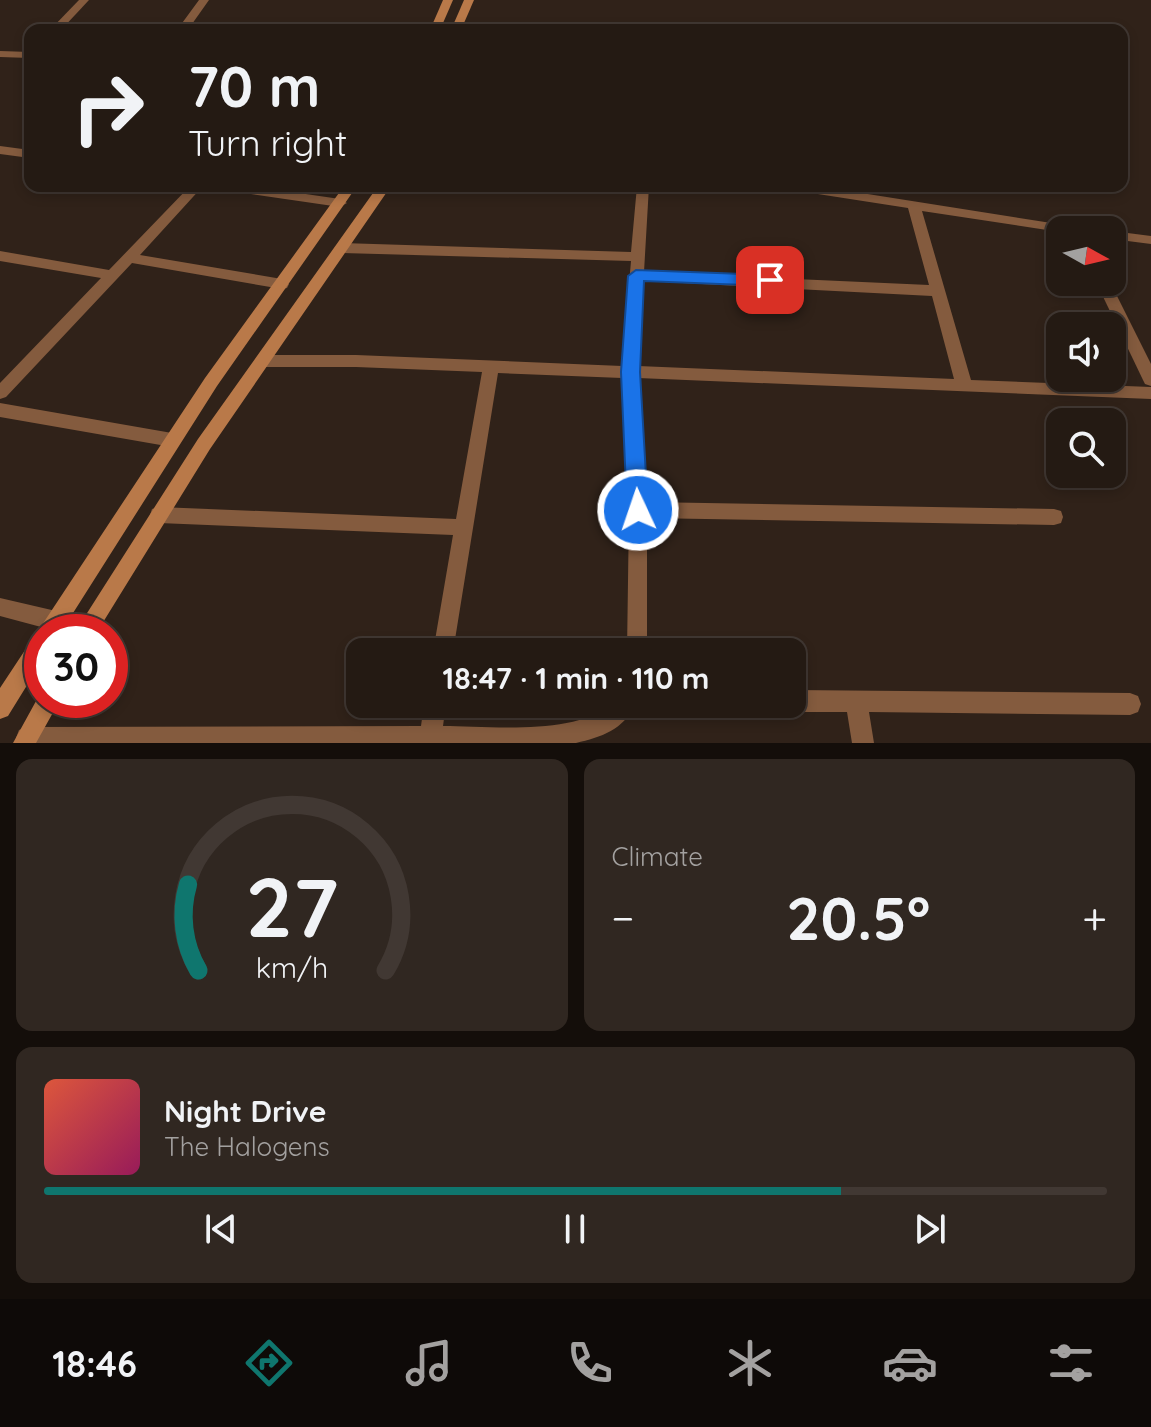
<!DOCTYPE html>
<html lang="en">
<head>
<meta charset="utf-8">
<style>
	body { margin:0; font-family:Quicksand,sans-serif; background:#302721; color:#f1f3f6; height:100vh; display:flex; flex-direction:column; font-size:30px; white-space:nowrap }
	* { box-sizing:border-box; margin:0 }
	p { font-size:26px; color:#a3a1a0 }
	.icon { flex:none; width:44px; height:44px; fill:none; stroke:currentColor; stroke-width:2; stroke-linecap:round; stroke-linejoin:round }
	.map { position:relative; height:743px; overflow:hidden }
	.sheet { display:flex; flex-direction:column; gap:16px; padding:16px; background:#140e0a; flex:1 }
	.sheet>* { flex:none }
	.hud { position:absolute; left:24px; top:24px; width:1104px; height:168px; border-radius:16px; box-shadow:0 4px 12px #0003,0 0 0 2px #413833; background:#241a13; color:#f1f3f6; overflow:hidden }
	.needle { width:52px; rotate:98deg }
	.tools { position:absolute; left:1046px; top:216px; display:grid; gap:16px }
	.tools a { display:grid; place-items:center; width:80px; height:80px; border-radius:16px; background:#241a13; box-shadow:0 4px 12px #0003,0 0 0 2px #413833; font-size:40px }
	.speed { position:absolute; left:24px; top:614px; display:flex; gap:16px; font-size:40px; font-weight:700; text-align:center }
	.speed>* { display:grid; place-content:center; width:104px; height:104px; border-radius:50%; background:#241a13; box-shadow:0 4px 12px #0003,0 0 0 2px #413833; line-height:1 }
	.speed .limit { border:12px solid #d22; background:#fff; color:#111 }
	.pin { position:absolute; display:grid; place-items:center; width:68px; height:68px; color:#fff; margin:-34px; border-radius:16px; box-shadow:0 4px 12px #0006 }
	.me { position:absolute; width:88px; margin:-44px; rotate:357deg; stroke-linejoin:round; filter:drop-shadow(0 0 6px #0008) }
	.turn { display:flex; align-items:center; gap:28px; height:168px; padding:0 32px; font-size:36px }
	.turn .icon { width:104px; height:104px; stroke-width:2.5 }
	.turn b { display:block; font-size:56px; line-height:68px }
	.big { font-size:60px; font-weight:700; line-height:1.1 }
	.sheet .tile { flex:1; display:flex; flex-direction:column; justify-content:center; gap:12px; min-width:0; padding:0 28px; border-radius:16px; background:#302721 }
	.sheet .dial { align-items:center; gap:0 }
	.dial svg { height:208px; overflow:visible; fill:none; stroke:#413833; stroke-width:7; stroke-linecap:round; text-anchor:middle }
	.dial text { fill:#f1f3f6; stroke:none }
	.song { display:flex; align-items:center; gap:24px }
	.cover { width:96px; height:96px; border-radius:12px; background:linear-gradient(135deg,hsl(10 70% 55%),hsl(330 70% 35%)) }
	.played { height:8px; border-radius:4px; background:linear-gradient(90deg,#0f766e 75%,#413833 75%) }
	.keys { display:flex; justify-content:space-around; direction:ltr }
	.heat { display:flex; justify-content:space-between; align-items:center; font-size:44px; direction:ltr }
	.sheet .tiles { flex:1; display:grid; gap:16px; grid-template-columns:1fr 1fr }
	.tile:last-child { grid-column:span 2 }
	.trip { position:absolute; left:346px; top:638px; width:460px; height:80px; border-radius:16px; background:#241a13; box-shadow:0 4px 12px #0003,0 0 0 2px #413833; font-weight:700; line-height:80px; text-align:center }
	.menu { display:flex; height:128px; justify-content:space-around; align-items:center; background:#0e0a08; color:#a3a1a0 }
	.menu .icon { width:56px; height:56px }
	.menu .current { color:#0f766e }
	.menu b { font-size:36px; color:#f1f3f6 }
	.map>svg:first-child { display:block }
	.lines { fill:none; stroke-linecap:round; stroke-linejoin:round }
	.street { fill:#845b3e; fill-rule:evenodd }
	.secondary { fill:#b97949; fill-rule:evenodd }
	.route { fill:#1a73e8; stroke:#114b97; stroke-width:2 }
</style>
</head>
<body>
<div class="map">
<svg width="1151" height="743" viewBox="0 0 1151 743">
	<rect width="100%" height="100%" fill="#302219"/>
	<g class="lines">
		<g class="street">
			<path d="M79,0H89L61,30H50Z"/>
			<path d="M199,0H209L192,24L436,25L441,28L177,30Z"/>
			<path d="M0,51L30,52V58L0,57Z"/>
			<path d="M0,146L30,150V158L0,154Z"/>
			<path d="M190,186H203L140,255L282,279L289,284L287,288L282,289L132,263L6,397L0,399V383L101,278L0,261V251L109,270Z"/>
			<path d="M218,186H251L340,199L347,203L340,207L224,190Z"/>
			<path d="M637,186H649L644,272L929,285L908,208L792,190L786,186H817L1077,227L1079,230H1060V232L922,211L971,380L1151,387V399L638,378L647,502L1054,509L1061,511L1063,517L1061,523L1054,525L647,518V652H627L629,510L622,378L498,373L453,652H433L453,535L159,523L152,521L150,515L152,509L159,507L456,519L482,372L356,367H263L255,361L263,355H356L622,366L631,261L342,253L335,248L342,243L631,252ZM644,281L932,296L954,379L638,366Z"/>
			<path d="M1112,231L1151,236V244L1112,239Z"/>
			<path d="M1096,282H1110L1151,364V386L1145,384L1143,380Z"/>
			<path d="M0,403L172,433L178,435L181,440L178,445L172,447L0,417Z"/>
			<path d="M0,598L56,611L63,614L66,621L63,628L56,631L0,616Z"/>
			<path d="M792,690L1130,693L1138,696L1141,704L1138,712L1130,715L869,712L874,743H852L847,712H792L784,709L782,704H792Z"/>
			<path d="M424,704H446L443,726C487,726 578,736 609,704H635C624,730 601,737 576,743H18L16,738L19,730L27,727L421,726Z"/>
		</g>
		<g class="secondary">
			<path d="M443,0H453L440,30H430Z"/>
			<path d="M464,0H474L461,30H451Z"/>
			<path d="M344,186H357L217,386L61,632H42V661L8,716L0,719V688L35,635L39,633L42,625L205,378Z"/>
			<path d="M378,186H391L210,449L97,632H75L198,439Z"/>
			<path d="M41,692L42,700H60L36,743H13Z"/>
		</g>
	</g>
	<path class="route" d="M636,270L770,275L779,280L770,286L644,281L640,372L648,510L645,516H630L627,510L621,372L628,276Z"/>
</svg>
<div class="tools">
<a><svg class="needle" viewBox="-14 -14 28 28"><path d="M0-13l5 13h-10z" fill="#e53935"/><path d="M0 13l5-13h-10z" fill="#a3a1a0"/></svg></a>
<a><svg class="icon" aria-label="sound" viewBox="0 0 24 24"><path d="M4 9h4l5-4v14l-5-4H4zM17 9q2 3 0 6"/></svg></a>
<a><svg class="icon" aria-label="search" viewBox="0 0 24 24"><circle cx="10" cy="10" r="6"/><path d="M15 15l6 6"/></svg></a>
</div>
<div class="speed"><div class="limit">30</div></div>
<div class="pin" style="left:770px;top:280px;background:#d93025"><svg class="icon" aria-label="arrive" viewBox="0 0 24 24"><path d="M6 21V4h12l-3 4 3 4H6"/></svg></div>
<svg class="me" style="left:638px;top:510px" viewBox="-20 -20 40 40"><circle r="17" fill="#1a73e8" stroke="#fff" stroke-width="3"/><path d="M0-11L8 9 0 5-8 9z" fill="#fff"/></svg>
<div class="trip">18:47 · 1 min · 110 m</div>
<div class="hud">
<div class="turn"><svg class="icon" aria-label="right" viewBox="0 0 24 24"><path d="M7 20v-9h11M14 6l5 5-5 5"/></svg><div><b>70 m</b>Turn right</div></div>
</div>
</div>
<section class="sheet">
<div class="tiles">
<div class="tile dial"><svg viewBox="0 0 100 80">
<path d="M14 69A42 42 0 1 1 86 69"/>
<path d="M14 69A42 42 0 0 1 10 36" stroke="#0f766e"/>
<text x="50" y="56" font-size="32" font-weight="700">27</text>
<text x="50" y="72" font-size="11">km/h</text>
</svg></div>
<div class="tile"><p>Climate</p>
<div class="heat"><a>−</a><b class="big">20.5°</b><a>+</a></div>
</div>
<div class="tile">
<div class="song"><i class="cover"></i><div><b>Night Drive</b><p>The Halogens</p></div></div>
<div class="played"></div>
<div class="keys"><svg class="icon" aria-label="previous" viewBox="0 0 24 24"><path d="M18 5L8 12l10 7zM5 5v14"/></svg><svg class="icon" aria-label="pause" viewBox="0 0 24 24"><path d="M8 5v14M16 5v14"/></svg><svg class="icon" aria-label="next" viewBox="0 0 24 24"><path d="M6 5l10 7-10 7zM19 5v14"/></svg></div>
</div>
</div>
</section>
<nav class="menu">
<b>18:46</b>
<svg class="icon current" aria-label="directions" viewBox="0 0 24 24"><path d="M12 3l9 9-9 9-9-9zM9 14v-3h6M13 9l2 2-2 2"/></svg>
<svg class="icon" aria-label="music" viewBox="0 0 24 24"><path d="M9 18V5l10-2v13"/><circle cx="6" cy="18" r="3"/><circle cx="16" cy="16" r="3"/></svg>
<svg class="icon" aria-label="phone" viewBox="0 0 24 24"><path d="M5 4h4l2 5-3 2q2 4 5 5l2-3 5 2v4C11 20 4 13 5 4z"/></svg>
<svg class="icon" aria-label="climate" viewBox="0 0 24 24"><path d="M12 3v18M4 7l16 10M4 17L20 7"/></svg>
<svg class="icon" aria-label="car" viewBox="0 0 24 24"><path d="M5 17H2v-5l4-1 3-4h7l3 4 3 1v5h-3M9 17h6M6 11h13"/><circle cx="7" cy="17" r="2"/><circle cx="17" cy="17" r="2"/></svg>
<svg class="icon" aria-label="filters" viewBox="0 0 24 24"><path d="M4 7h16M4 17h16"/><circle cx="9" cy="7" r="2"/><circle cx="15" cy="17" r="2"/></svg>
</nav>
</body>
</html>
